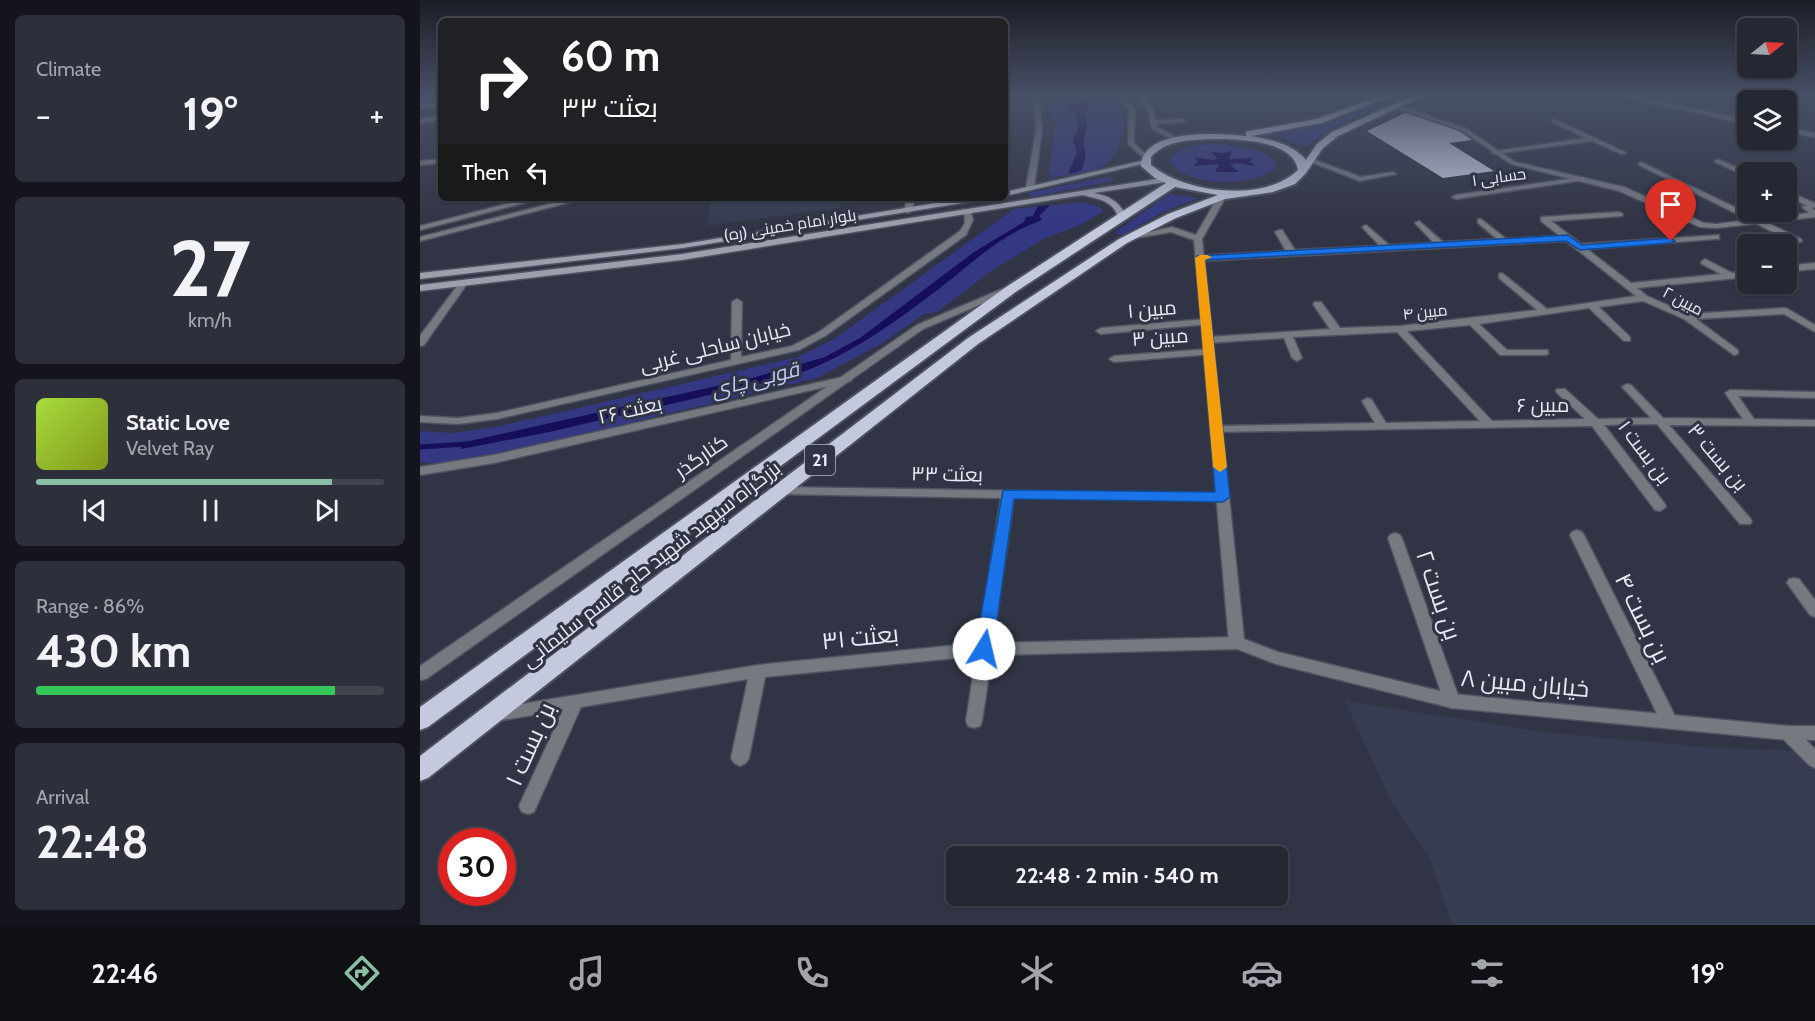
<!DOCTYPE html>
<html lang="en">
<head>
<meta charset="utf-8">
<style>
	body { margin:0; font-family:Cabin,Cairo,sans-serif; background:#2d2f3b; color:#f1f3f6; height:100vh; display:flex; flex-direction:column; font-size:22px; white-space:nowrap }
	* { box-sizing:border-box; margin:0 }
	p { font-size:20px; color:#a3a5ac }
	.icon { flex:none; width:33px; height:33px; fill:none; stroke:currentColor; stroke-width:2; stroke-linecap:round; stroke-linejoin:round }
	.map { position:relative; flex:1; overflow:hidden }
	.drawer { display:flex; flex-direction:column; gap:15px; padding:15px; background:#14151c; width:420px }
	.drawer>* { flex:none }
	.top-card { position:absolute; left:18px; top:18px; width:570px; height:183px; border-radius:9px; box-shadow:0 2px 4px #0004,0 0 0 2px #42444e; background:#202124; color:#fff; overflow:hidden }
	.needle { width:39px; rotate:72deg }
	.controls { position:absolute; left:1317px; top:18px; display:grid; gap:12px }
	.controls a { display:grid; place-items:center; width:60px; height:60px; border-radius:9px; background:#252733; box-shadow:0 2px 4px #0004,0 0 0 2px #42444e; font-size:30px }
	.speed { position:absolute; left:18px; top:828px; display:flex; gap:12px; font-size:30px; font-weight:700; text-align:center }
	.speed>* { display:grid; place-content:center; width:78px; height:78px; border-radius:50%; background:#252733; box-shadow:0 2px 4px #0004,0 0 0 2px #42444e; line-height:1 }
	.speed .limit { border:9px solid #d22; background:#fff; color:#111 }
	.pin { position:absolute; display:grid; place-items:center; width:51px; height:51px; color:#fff; margin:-62px -26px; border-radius:50% 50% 50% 0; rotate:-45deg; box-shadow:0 0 6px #0007 }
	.pin .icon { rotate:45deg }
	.me { position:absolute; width:66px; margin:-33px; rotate:9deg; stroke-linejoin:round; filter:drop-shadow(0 0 4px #0008) }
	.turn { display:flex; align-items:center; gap:21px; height:126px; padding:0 24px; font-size:27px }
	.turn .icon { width:78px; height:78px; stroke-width:2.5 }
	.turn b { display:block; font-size:42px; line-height:51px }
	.then { display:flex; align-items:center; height:57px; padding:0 24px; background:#0003; gap:12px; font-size:22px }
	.big { font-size:45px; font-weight:700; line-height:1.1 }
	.drawer .card { flex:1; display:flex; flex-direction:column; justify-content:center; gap:9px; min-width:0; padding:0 21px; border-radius:9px; background:#2d2f3b }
	.drawer .dial { align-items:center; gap:0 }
	.dial b { font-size:78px; line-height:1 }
	.song { display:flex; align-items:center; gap:18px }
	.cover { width:72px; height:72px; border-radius:9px; background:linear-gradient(135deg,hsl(80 70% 55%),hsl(70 70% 35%)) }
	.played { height:6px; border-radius:3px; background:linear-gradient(90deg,#8abfa5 85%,#42444e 85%) }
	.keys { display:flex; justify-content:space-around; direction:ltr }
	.heat { display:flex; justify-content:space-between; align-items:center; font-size:33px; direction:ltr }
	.charge { height:9px; border-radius:4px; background:linear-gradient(90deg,#34c759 86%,#42444e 0) }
	.trip { position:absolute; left:526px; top:846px; width:342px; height:60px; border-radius:9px; background:#252733; box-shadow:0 2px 4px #0004,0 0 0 2px #42444e; font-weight:700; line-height:60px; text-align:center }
	.dock { display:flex; height:96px; justify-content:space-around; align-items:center; background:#0f1014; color:#a3a5ac }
	.dock .icon { width:42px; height:42px }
	.dock .active { color:#8abfa5 }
	.dock b { font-size:27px; color:#f1f3f6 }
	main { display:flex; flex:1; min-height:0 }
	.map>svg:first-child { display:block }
	.built { fill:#383c53 }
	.green { fill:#343883 }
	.water { fill:#170e5a }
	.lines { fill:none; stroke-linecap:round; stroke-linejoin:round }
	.stream { stroke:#170e5a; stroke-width:5 }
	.building { fill:#c7cbe0 }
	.service-casing { stroke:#4e5160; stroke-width:3 }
	.minor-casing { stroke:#4e5160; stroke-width:3 }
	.tertiary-casing { stroke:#4e5160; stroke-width:3 }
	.secondary-casing { stroke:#4e5160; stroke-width:3 }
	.trunk-casing { stroke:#4e5160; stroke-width:4 }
	.service { fill:#777981; fill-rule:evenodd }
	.minor { fill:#777981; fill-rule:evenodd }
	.tertiary { fill:#777981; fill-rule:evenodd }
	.secondary { fill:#9c9fac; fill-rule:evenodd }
	.trunk { fill:#c5c9dd; fill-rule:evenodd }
	.route { fill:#1a73e8; stroke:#114b97; stroke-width:1.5 }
	.slow { fill:#f59e0b }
	.labels { text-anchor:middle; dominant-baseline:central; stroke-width:6; stroke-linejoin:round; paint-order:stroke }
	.far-street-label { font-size:16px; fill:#e7eaf5; stroke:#313444 }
	.shield { fill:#313444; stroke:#b0b3c0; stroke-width:1.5 }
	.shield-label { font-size:18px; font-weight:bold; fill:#e7eaf5 }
	.street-label { font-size:20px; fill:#e7eaf5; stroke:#313444 }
	.water-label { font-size:21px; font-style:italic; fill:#c3ccf8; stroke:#313444 }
	.near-street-label { font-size:24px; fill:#e7eaf5; stroke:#313444 }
</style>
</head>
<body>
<main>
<section class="drawer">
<div class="card"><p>Climate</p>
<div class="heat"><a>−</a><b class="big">19°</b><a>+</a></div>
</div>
<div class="card dial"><b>27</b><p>km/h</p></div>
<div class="card">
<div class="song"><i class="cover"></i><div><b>Static Love</b><p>Velvet Ray</p></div></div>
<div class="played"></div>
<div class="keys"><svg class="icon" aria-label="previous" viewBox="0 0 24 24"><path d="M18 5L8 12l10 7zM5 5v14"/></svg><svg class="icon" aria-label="pause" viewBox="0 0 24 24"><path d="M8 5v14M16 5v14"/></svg><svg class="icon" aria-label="next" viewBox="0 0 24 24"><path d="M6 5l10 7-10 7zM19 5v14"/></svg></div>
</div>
<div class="card"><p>Range · 86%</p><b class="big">430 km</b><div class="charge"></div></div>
<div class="card"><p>Arrival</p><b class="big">22:48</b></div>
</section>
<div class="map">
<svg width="1395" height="925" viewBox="0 0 1395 925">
	<rect width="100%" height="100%" fill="#313444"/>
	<g class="built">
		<path d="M292,198H419L421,208L286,226Z"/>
		<path d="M925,701L1132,733L1286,747L1376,751L1395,771V925H1032L1010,859L971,801Z"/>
	</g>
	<g class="green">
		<path d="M629,95H689C695,100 701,106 703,114C706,130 696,162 680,168C665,174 645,175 629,178L632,175L629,173L635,127Z"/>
		<path d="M984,95H992C956,109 916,121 888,146L853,136L910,123Z"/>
		<path d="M804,144L843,152L856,162V167C838,189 764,187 750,161C758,143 786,144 804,144Z"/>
		<path d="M688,177L696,180L612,197L608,193Z"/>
		<path d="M750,194L778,198L743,212L702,235L694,233Z"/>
		<path d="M663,202L682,208L683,212L660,225L625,238L571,271L517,312L504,314L461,344L397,378L80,454L22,464L0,462V431L32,433L76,427L378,357L414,339L594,209Z"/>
	</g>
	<g class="water">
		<path d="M648,95H657L660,101H667L669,110H665L667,127L663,143C667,155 666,159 661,171L648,174L657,152L653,140L658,129L655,111H650L648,102L652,101Z"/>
		<path d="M812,151L809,159L833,158L829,162L836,166L815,163L810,165L819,172H795L799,164L773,166L778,162L774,157L794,160L798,158L790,152L802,153Z"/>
		<path d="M630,205L619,216L622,219L620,221C584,233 554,261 525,284C477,321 430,356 372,376L129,432L41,449V443L332,378L405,357L440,338L554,252L604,222L606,217L613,216L618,206Z"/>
	</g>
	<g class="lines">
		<path class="stream" d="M0,447L47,444"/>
	</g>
	<path class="building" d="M989,111L1023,123L1042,133L1052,140L1029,143L1074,171L1023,178L947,131Z"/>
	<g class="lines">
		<g class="service-casing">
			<g id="service">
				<path d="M21,116V120L0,123V119Z"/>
				<path d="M21,159V163L0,165V161Z"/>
				<path d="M487,198H495L492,211L488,213L484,211Z"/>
			</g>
		</g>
		<g class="minor-casing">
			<g id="minor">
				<path d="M7,95H17L0,101V97Z"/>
				<path d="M613,95H619L622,131L614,188L610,190L606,188L616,131Z"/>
				<path d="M21,102V106L0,109V105Z"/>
				<path d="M764,119L766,122L733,124L730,122L733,120Z"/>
				<path d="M1134,119L1205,152L1206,153L1201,154L1172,141L1074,154L1071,152L1166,138L1132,122Z"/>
				<path d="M890,158L941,177L973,172L976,174L940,181L888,161L887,160Z"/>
				<path d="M1295,160H1299L1328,172V177L1295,162Z"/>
				<path d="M1221,162L1381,239L1382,241L1375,243L1219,165L1218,164Z"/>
				<path d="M1162,177L1164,178V180L1036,199L1032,197L1036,195Z"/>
				<path d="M1366,191L1395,203V207H1390L1366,196Z"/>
				<path d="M544,210H550L553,220L546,235L405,336L379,350L77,419L38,424L0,422V416L38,418L77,413L311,360L312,302L317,299L322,302L321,357L372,346L399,332L540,231L545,223Z"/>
				<path d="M1199,212L1203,214L1202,216L1131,221L1161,244L1299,235V239H1296L1167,249L1211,283L1301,274L1282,264L1281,262L1285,259L1312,273L1328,271V277L1217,288L1227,296L1268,314L1366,308L1395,325V332L1364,314L1276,319L1318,350V354L1314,355L1264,319L1223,301L1179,307L1210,337V341H1204L1169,308L1059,324L1087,350H1128V354L1124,355H1080L1050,325L987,331L1072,421L1165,419L1137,393L1136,391L1137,389H1145L1178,419L1231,418L1202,387L1207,384L1211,385L1243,418L1323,419L1305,393L1310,390L1395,392V398L1318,396L1334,419L1395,420V426L1249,425L1330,518L1332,521L1330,524H1320L1237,424L1184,425L1245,504L1246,507L1240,511L1235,510L1172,426L796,432L790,429L796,426L955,423L942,401L947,398L951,399L966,423L1060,421L977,332L873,337L882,358L877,361L872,358L864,338L788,343L783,340L788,337L910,329L893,304L895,302H901L920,328L980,326L1117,310L1079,278V274L1082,273L1127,309L1216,296L1146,241L780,261L776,258L777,256L866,251L855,232L859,230H862L875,250L960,246L942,227L946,225L969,245L1014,243L995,223L999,221L1023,242L1077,239L1058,223V219H1061L1086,239L1140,236L1121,221V217Z"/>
				<path d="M1395,263V269L1373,271L1369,268L1373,265Z"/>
				<path d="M43,281L47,284L4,345L0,346V336L40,282Z"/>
				<path d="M786,319L791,322L789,324L681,334L676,331L681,328Z"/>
				<path d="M789,349L793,350V354L694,362L689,359L694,356Z"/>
				<path d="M427,376L432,379L431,381L74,463L0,475V467L74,455Z"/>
				<path d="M359,487L807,494L809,497L807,500L803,501L594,498L573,643L817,637L822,639L825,643L822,647L817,649L572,655L562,721L560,726L554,728L548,726L546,721L556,656L345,677L329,758L326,763L320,766L314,763L311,758L328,679L161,707L114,812L108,814L102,812L99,806L143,710L77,721L71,719L69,714L71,709L338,665L558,643L581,498L355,494L353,491Z"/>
				<path d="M1157,530L1162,532L1164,535L1255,716L1257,721L1255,726L1249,728L1243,726L1150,535L1152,532Z"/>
				<path d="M975,533L980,535L982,538L1040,701L1038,706L1032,708L1026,706L1024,701L968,538L970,535Z"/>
				<path d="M1374,578L1379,579L1395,600V617L1390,615L1367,583L1369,579Z"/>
				<path d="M1368,726L1374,728L1395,749V768L1389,765L1362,738L1360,733L1362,728Z"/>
			</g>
		</g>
		<g class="tertiary-casing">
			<g id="tertiary">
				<path d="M696,95H702L715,109L714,143L728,156V158H724L708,144L709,109Z"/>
				<path d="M716,95H722L734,111L737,127L760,139V141H756L732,129L728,111Z"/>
				<path d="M1194,95H1207L1328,120V124Z"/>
				<path d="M975,104L1045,128L1095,162L1204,187L1284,223L1296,224L1389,213L1382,207L1395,203V207L1392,208L1395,211V217L1296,228L1280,227L1199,191L1091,164L1041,130L973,107Z"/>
				<path d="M1366,128L1395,133V137L1366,132Z"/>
				<path d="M799,195L806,197L782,239L824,639L858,652L1032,694L1368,726H1395V740H1368L1032,708L856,664L812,647L809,643L774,240L751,232L710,239L706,237L752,227L776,235Z"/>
				<path d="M110,198H123L0,230V226Z"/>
				<path d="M153,198H166L0,241V237Z"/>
				<path d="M589,286L592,287V291L503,329L6,679L0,680V666L497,325Z"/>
			</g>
		</g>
		<g class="secondary-casing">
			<g id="secondary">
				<path d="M725,160L727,161V163L585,196V192Z"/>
				<path d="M743,178H746V182L674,193C688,196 698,200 705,214L698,220L694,218L697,214C690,199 676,199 663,195L262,260L0,291V285L262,254Z"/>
				<path d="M547,198H565L561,200L263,248L0,279V273L263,244Z"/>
			</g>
		</g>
		<g class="trunk-casing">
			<path id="trunk" d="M962,95H974L902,123L831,136C851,140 872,143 886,160L897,144L912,132L994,95H1005L918,136L903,148L886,173L875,184L853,192L805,199L756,218L707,243L558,344L8,778L0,781V756L548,338L699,239L748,214L798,195L755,187L597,291L8,727L0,730V707L589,285L746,183L735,178L721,166C722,128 800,133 826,136V132L829,131L897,119ZM789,139C815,139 873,139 878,170C844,203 765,193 731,165V157C745,141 768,140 789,139Z"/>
		</g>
		<use href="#service" class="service"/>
		<use href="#minor" class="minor"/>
		<use href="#tertiary" class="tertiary"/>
		<use href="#secondary" class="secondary"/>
		<use href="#trunk" class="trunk"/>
	</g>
	<linearGradient id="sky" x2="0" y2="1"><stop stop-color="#1b1d25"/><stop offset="0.42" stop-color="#485067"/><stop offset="1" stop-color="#485067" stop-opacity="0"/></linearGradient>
	<rect width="1395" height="225" fill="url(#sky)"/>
	<path class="route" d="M1148,235L1162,245L1251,238L1255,241L1251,243L1160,250L1146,241L785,260L810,497L803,502L594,499L573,649L570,654L564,656L558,654L555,649L583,490L795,492L777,256Z"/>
	<path class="slow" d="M780,255H787L792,257L785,260L807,467L800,472L793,467L775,258Z"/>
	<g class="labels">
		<g class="far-street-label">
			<text transform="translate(1079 177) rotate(-8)">حسابی ۱</text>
			<text transform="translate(370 225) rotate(-9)">بلوار امام خمینی (ره)</text>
			<text transform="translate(1263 301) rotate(28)">مبین ۲</text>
			<text transform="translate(1005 312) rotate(-6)">مبین ۴</text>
		</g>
		<rect class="shield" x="385" y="445" width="30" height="30" rx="4.5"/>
		<g class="shield-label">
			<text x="400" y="460">21</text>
		</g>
		<g class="street-label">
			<text transform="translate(732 309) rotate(-5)">مبین ۱</text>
			<text transform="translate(740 337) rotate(-4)">مبین ۳</text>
			<text transform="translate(295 347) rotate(-14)">خیابان ساحلی غربی</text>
			<text x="1123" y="405">مبین ۶</text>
			<text transform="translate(210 410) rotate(-13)">بعثت ۲۶</text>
			<text transform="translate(1225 452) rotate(53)">بن بست ۱</text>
			<text transform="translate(281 456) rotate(-35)">کنارگذر</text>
			<text transform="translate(1298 457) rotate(50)">بن بست ۳</text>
			<text transform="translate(527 474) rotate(1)">بعثت ۳۳</text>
			<text transform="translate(231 564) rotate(-38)">بزرگراه سپهبد شهید حاج قاسم سلیمانی</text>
		</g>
		<g class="water-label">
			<text transform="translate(335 379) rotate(-14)">قوبی چای</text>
		</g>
		<g class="near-street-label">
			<text transform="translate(1019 595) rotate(71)">بن بست ۲</text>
			<text transform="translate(1223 618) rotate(64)">بن بست ۴</text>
			<text transform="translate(440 637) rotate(-6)">بعثت ۳۱</text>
			<text transform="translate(1105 683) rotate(5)">خیابان مبین ۸</text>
			<text transform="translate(110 744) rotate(-66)">بن بست ۱</text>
		</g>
	</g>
</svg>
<div class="controls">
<a><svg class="needle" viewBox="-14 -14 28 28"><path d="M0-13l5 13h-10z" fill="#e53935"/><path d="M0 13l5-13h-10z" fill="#a3a5ac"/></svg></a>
<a><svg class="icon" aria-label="layers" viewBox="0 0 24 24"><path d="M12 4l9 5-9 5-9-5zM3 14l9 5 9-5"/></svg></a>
<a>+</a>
<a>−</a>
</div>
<div class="speed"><div class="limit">30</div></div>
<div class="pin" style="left:1251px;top:241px;background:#d93025"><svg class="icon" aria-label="arrive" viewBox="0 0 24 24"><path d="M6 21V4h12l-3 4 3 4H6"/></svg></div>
<svg class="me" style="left:564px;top:649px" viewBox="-20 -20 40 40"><circle r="19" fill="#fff"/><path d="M0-13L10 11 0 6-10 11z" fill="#1a73e8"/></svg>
<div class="trip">22:48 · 2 min · 540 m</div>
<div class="top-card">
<div class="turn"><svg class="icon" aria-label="right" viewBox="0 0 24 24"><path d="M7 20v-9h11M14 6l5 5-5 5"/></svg><div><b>60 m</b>بعثت ۳۳</div></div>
<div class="then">Then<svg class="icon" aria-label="left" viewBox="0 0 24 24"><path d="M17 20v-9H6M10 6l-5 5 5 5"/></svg></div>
</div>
</div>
</main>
<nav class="dock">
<b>22:46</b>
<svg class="icon active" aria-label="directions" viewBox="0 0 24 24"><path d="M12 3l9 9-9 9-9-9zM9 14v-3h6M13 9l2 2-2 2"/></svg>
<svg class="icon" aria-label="music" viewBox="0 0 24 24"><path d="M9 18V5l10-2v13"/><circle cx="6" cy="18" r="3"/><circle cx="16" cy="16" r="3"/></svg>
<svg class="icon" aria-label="phone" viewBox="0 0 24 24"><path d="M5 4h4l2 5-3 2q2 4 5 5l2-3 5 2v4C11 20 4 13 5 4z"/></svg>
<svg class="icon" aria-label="climate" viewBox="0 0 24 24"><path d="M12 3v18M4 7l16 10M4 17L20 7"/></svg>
<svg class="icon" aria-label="car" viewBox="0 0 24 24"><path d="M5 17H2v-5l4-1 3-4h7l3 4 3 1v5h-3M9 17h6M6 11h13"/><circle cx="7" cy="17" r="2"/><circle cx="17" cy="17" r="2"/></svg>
<svg class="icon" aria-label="filters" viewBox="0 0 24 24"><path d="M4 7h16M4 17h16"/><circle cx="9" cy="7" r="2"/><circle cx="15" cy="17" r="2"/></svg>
<b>19°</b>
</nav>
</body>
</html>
